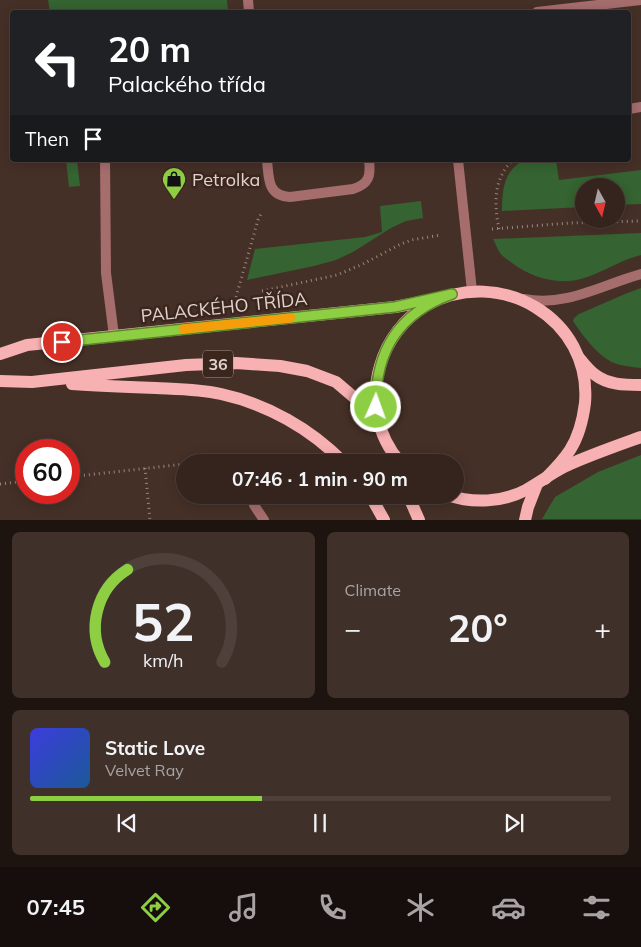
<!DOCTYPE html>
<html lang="en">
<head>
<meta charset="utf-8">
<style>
	body { margin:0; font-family:Mulish,sans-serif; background:#3f302a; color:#f1f3f6; height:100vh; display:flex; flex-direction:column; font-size:19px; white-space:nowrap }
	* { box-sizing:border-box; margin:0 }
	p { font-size:16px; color:#a9a4a4 }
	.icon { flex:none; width:28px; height:28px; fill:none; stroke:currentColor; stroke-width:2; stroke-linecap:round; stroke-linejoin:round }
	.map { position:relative; height:520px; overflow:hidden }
	.sheet { display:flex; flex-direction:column; gap:12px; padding:12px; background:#1d1410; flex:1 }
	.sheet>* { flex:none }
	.banner { position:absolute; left:10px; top:10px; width:621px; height:152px; border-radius:5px; box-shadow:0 2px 12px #0003,0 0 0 1px #4e413b; background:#202124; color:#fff; overflow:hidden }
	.needle { width:32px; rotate:172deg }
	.buttons { position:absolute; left:575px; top:178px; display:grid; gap:10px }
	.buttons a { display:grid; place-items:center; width:50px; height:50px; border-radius:50%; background:#34241d; box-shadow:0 2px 12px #0003,0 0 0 1px #4e413b; font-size:25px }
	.speed { position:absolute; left:15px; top:439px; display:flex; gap:10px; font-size:25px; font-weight:700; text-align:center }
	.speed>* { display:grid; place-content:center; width:65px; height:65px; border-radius:50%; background:#34241d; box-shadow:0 2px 12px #0003,0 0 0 1px #4e413b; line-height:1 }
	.speed .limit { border:8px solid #d22; background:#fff; color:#111 }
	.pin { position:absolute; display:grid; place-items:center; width:42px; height:42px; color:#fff; margin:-21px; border:2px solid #fff; border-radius:50%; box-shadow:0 1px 5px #0007 }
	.me { position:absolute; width:55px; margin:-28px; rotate:2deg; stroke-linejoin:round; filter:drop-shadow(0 0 4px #0008) }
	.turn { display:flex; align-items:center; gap:18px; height:105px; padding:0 15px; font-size:22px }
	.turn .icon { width:65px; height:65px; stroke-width:2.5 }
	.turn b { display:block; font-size:35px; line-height:42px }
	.then { display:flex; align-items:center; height:48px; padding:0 15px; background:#0003; gap:10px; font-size:19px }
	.big { font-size:38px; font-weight:700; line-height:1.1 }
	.sheet .card { flex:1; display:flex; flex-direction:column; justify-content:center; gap:8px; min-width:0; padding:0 18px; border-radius:8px; background:#3f302a }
	.sheet .dial { align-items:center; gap:0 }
	.dial svg { height:130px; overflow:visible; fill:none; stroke:#4e413b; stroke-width:7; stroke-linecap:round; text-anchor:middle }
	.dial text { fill:#f1f3f6; stroke:none }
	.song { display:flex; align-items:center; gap:15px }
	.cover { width:60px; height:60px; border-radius:8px; background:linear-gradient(135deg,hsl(240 70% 55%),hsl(210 70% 35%)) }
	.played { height:5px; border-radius:2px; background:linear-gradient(90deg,#8ece43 40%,#4e413b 40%) }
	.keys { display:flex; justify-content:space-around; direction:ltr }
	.heat { display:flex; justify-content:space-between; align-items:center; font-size:28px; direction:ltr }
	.sheet .tiles { flex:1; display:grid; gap:12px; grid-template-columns:1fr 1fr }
	.card:last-child { grid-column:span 2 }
	.trip { position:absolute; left:176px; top:454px; width:288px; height:50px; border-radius:25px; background:#34241d; box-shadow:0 2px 12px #0003,0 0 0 1px #4e413b; font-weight:700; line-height:50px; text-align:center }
	.tabs { display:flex; height:80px; justify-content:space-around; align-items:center; background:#150e0c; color:#a9a4a4 }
	.tabs .icon { width:35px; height:35px }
	.tabs .active { color:#8ece43 }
	.tabs b { font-size:22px; color:#f1f3f6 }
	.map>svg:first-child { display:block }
	.green { fill:#356331 }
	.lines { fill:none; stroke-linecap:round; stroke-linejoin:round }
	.path { stroke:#98877f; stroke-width:3; stroke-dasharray:1 4; stroke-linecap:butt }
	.service { stroke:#a66d6d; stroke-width:10 }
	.primary { stroke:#f8b1b2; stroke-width:12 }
	.route-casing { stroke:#5c862c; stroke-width:12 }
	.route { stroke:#8ece43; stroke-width:9 }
	.slow { stroke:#f59e0b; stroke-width:9 }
	.labels { text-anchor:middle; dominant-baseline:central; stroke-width:5; stroke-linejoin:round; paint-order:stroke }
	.shield { fill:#3b261d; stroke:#ae9f98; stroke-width:1 }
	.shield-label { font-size:16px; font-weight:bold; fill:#e0d3cd }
	.poi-label { font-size:18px; fill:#e0d3cd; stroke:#3b261d; text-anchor:start }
	.street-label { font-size:18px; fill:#e0d3cd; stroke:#3b261d }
</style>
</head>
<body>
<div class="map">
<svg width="641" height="520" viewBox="0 0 641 520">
	<rect width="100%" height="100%" fill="#453027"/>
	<g class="green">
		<path d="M48,0H227L228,11L215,12H50Z"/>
		<path d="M66,160H77L80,186L69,187Z"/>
		<path d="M524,160H556L559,180L641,170V204L616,205V186H584V207L502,211C502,189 504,171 524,160Z"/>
		<path d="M421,201L423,218L406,221L391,228L353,252L336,260L314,266L247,280L255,249L365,237L382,232L380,206Z"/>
		<path d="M641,233V255C620,260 604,272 584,278C559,286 532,278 512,263C508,260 503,257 500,253C497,249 496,244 493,239Z"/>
		<path d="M641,288V368C632,367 622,366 614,363C599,357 582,335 573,321L574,318L579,314L625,294Z"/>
		<path d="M641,455V519H542L555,497L598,472Z"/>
	</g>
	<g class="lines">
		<g class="path">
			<path d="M492,229L570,223L641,221"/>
			<path d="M499,229C494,205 493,178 513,160"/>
			<path d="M262,291L337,275L363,264L399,245L411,240L441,235"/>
			<path d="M236,297L258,220L261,214"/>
			<path d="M196,462L212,461"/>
			<path d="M145,468L150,520"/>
			<path d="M69,477L185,464"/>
			<path d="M0,484L26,481"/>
		</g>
		<g class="service">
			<path d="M248,0L249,12"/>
			<path d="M537,12L641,0"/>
			<path d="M629,109L641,107"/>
			<path d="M105,160L106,273L114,336"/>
			<path d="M267,160C269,178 267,196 290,197L353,189C369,184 371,176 369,160"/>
			<path d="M458,160L472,291"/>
			<path d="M524,299C567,307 601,285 641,274"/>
			<path d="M254,505L264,520"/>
		</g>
		<g class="primary">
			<path d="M0,354L27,345L395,307L431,300"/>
			<path d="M580,359C584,364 589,370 594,374C608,385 624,385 641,385"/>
			<path d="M0,381L32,382L186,365L212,364L236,363L280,366L307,371L336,382L356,399L378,426"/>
			<path d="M72,384C100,386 128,387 156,388C178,389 200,389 221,394C267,404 311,429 343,462"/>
			<path d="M400,462C377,436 370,400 380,366C387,341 404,318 427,305C500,265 592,319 585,403C583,419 579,436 570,450C563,461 554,470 545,479"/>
			<path d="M370,495L384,520"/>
			<path d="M408,495L419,520"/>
			<path d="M448,495C473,504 503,502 526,490C540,482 552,473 566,466C590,455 616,446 641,437"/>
			<path d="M525,520L528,507L537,484"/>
		</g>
	</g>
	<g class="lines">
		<g class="route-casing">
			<path id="route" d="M62,342L395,307L452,294C399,313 375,350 376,407"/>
		</g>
		<use href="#route" class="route"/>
		<path class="slow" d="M183,329L291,318"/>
	</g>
	<defs>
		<g id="shop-pin" transform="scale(1.25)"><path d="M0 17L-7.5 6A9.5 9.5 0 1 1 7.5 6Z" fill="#8ece43" stroke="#3b261d"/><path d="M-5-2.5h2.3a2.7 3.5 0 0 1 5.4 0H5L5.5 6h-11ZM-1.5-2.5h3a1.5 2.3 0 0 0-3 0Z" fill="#111"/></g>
	</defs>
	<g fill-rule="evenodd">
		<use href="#shop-pin" x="174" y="179"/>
	</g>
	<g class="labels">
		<rect class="shield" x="203" y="350.5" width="30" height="27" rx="4"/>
		<g class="shield-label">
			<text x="218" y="364">36</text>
		</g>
		<g class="poi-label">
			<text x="192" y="179">Petrolka</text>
		</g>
		<g class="street-label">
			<text transform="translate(224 307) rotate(-6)">PALACKÉHO TŘÍDA</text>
		</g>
	</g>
</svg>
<div class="buttons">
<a><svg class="needle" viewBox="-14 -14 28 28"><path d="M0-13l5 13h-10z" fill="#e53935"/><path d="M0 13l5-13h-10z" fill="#a9a4a4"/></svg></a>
</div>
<div class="speed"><div class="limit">60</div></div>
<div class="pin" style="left:62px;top:342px;background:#d93025"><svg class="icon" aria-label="arrive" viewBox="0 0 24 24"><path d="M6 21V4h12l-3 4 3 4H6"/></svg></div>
<svg class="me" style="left:376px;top:407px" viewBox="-20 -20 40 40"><circle r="17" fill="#8ece43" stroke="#fff" stroke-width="3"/><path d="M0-11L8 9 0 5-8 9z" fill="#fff"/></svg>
<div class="trip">07:46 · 1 min · 90 m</div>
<div class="banner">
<div class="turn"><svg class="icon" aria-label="left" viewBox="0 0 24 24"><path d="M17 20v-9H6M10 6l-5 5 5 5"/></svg><div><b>20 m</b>Palackého třída</div></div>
<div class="then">Then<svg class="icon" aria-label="arrive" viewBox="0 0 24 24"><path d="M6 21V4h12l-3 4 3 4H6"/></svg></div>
</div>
</div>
<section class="sheet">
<div class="tiles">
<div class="card dial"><svg viewBox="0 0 100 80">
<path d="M14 69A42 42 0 1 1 86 69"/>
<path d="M14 69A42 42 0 0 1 28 12" stroke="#8ece43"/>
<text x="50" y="56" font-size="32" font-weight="700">52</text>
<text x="50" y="72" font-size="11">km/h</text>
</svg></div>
<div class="card"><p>Climate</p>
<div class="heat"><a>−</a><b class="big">20°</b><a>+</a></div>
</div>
<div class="card">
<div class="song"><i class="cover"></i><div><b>Static Love</b><p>Velvet Ray</p></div></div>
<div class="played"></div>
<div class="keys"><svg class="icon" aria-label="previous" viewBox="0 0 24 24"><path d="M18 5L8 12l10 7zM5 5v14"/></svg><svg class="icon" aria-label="pause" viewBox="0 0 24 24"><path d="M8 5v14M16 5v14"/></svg><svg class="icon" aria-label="next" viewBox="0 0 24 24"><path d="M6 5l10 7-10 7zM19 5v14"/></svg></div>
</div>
</div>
</section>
<nav class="tabs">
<b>07:45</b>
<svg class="icon active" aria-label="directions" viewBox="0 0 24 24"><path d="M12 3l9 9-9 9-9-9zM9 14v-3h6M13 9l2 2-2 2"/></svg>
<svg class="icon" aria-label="music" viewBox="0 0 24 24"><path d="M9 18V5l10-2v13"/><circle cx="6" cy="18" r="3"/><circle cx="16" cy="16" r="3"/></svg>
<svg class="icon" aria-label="phone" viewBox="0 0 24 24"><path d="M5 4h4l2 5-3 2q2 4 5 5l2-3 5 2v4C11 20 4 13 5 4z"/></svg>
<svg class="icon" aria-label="climate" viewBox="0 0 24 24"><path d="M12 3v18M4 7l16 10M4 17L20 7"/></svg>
<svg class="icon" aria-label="car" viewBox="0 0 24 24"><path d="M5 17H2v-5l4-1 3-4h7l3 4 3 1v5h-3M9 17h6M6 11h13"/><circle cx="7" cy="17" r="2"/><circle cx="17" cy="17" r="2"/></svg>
<svg class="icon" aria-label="filters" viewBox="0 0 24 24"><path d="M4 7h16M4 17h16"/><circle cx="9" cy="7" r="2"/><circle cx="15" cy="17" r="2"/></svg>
</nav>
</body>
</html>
